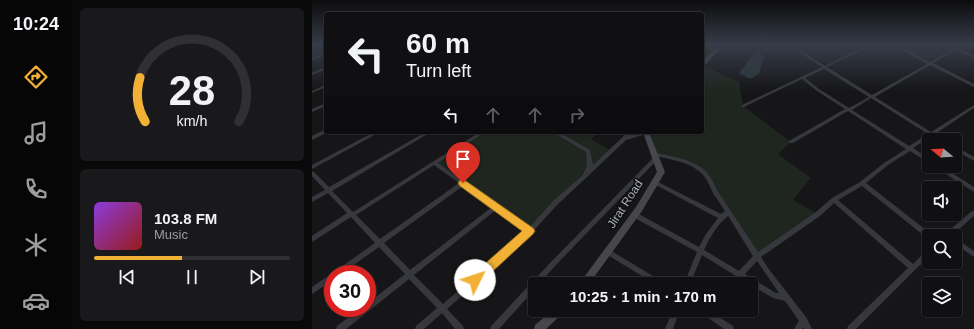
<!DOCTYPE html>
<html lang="en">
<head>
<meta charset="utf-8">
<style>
	body { margin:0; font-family:Arial,sans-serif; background:#19191b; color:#f1f3f6; height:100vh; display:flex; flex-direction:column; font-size:15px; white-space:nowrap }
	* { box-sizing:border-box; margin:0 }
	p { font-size:13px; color:#9c9d9f }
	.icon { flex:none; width:22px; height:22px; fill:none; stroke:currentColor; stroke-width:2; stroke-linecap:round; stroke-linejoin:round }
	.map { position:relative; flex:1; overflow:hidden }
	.panel { display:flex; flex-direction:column; gap:8px; padding:8px; background:#09090a; width:240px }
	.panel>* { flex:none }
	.guide { position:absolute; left:12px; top:12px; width:380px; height:122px; border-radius:4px; box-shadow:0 1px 3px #0004,0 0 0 1px #303032; background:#101012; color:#f1f3f6; overflow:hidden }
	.needle { width:26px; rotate:288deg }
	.controls { position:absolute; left:610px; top:133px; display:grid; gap:8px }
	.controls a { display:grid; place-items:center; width:40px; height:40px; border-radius:4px; background:#101012; box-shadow:0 1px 3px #0004,0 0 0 1px #303032; font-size:20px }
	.speed { position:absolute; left:12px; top:265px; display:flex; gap:8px; font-size:20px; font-weight:700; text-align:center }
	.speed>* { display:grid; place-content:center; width:52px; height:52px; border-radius:50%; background:#101012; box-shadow:0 1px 3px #0004,0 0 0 1px #303032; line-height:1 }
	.speed .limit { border:6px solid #d22; background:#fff; color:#111 }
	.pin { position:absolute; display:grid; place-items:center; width:34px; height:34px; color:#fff; margin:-41px -17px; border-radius:50% 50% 50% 0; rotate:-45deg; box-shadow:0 0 4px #0007 }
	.pin .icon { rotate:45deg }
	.me { position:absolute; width:44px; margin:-22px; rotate:49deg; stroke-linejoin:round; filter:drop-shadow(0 0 3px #0008) }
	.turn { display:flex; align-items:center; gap:14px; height:84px; padding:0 16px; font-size:18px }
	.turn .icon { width:52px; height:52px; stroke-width:2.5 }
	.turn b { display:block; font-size:28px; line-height:34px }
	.lanes { display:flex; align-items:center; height:38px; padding:0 16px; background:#0003; justify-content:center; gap:20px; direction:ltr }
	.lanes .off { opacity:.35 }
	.panel .tile { flex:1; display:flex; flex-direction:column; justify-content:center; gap:6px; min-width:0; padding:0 14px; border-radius:6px; background:#19191b }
	.panel .dial { align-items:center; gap:0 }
	.dial svg { height:104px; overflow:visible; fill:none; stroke:#303032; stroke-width:7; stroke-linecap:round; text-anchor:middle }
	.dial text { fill:#f1f3f6; stroke:none }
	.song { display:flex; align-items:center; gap:12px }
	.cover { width:48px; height:48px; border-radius:6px; background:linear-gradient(135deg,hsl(270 70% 55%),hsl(0 70% 35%)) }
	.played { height:4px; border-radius:2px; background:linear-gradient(90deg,#f2b134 45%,#303032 45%) }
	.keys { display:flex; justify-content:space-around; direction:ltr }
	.trip { position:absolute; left:216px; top:277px; width:230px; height:40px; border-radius:4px; background:#101012; box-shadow:0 1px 3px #0004,0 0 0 1px #303032; font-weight:700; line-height:40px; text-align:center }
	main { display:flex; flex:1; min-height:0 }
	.dock { display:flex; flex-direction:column; width:72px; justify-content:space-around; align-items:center; background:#060607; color:#9c9d9f }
	.dock .icon { width:28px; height:28px }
	.dock .selected { color:#f2b134 }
	.dock b { font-size:18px; color:#f1f3f6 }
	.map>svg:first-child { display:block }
	.green { fill:#1e261f }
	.water { fill:#2c353c }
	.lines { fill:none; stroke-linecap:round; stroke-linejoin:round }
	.minor { fill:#37383d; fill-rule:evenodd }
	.secondary { fill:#45474d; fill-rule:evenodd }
	.route { fill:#f2b134; stroke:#9d7322 }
	.labels { text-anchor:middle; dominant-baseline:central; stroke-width:3.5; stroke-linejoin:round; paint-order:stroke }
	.street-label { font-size:12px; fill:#a8adb8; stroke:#111113 }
</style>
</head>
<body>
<main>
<nav class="dock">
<b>10:24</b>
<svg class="icon selected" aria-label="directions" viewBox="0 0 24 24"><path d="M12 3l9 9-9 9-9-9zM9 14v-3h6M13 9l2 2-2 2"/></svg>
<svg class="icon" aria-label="music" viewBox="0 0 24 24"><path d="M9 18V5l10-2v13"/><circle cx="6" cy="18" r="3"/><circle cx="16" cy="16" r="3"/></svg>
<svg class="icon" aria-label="phone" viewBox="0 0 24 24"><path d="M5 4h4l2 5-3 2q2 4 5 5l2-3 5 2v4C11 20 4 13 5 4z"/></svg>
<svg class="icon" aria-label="climate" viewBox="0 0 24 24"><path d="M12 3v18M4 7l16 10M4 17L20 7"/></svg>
<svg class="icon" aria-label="car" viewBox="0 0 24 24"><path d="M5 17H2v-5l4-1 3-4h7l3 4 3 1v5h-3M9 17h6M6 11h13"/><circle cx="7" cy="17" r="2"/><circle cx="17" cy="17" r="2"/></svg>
</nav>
<section class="panel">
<div class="tile dial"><svg viewBox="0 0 100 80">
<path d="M14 69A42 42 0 1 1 86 69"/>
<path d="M14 69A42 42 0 0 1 10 35" stroke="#f2b134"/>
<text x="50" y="56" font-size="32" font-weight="700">28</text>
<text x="50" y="72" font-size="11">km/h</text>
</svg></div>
<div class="tile">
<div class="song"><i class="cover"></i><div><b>103.8 FM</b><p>Music</p></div></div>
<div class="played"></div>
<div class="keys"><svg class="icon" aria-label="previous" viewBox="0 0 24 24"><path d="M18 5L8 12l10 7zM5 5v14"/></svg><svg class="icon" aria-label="pause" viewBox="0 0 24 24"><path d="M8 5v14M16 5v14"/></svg><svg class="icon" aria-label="next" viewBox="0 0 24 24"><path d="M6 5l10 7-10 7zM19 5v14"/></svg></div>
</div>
</section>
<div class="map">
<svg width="662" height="329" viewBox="0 0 662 329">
	<rect width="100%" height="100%" fill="#161618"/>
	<g class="green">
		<path d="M585,45H600L623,57L614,60Z"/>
		<path d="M390,65L427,82L431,106L479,142L466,154L499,178L481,200L506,214L445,256L399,180L383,164L342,154L336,132H390Z"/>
		<path d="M171,132H287L279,139L299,151L217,231L123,163Z"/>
	</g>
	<path class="water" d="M443,53L452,56L447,74L438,79L427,73Z"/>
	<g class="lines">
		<g class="minor">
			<path d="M0,45H3L0,47Z"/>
			<path d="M12,45H14V47Z"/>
			<path d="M390,45L406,49L407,50L405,51L390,47Z"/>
			<path d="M461,45H466L446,54L443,53Z"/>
			<path d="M476,45H480L513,66L555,45H560L515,67L560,95L615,64L581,45H585L618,62L648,45H652L647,49L662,56V58L644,50L621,63L662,84V87L618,65L563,97L619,132L662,105V108L623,134L631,140H626L620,136L601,148L617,159V163L598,151L576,165L554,183L619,234L620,236H617V239L615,238L550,186L526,200L601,264L615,250L617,249V256L544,329H535L536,326L596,268L522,203L508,216L449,257L456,268L494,317L500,329H492L491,327L490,329H482L487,321L473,301L461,298L439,285V284H437L390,255L378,284H372L385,252L321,217L320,215L321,213H325L387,247L394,234L406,218L340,183L339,182L340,181H344L409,214L413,211C409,205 405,199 401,193C398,187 396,181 392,176C379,161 358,160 340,155V154L342,152C360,157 383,159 395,173C400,178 402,184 405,190L446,252L504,212L520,198L548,182L572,163L594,149L536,111L481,143H477V141L533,109L505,91L490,79L432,107H430V105L510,67ZM512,69L557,97L537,108L507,89L493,78ZM559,98L616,134L597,146L540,110ZM416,216L441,256L427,271L392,250C398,237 405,225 416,216ZM445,261L467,293H464L433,274Z"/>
			<path d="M14,53V55L0,60V58Z"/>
			<path d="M13,67H14V69L0,75V73Z"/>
			<path d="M13,85H14V87L0,93V91Z"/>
			<path d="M14,103V106L0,112V109Z"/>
			<path d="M12,130H14V132H16L0,140V136Z"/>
			<path d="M62,132H68L0,169V165Z"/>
			<path d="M114,132H119L20,191L41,212L168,132H173L126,163L217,228L241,201L271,175L275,165L274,152L241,132H246L278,150L281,165L280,166L316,132H321L318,135L330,132H338V133L314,140L275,177L245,205L215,238L135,309L151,326L152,329H143L130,313L112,329H103L104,326L125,308L97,279L34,329H24L25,326L49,308H55V304L93,274L67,247L29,274H21V280L0,294V287L19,274L21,273L22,272L63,243L39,217L0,242V236L35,213L16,193L0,202V197L13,190L0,176V171L2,172L17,187ZM122,165L147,183L68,239L44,215ZM151,186L180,207L98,270L72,243ZM184,210L213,232L131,304L102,275Z"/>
			<path d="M643,146L662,157V161L643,150Z"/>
			<path d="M344,156L346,158V159L243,266L227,284H223V289L187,329H178L179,326L239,262L342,157Z"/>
			<path d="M622,166H629L662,187V192L623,167Z"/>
			<path d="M660,211H662V216L639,236H632L633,234Z"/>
			<path d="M643,238L662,251V257L643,244Z"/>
			<path d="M296,249L351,282L352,284H343L294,254L293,252L294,250Z"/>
			<path d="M361,310H368L361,329H353Z"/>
			<path d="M387,310H396L421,326L422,329H412L388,312Z"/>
		</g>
		<g class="secondary">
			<path d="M409,45H415L404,53L392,66L390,67V62L400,51Z"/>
			<path d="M333,132H339L338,135L353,172L330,211L277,284H267L324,207L345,172L332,135Z"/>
			<path d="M241,310H253L251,313L234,329H222L223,325Z"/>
		</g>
	</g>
	<linearGradient id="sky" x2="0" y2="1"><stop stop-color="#0c0c0d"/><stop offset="0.49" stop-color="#363c48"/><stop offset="1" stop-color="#363c48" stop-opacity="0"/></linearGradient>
	<rect width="662" height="91" fill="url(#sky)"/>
	<path class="route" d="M151,179L221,228L223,231L221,234L167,284L163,286L159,284L157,280L159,276L210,231L148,186L146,183L148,180Z"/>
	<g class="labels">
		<g class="street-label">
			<text transform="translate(313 204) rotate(-57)">Jirat Road</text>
		</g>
	</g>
</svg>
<div class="controls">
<a><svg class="needle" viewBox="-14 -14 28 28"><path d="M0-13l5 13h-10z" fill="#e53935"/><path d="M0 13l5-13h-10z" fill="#9c9d9f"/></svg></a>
<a><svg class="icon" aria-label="sound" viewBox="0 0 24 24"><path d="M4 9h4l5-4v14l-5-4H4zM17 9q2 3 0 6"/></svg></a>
<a><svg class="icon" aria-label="search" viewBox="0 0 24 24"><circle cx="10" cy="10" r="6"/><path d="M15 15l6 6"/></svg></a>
<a><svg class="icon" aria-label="layers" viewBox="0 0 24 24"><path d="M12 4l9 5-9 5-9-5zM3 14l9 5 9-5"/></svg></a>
</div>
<div class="speed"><div class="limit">30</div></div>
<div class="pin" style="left:151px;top:183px;background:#d93025"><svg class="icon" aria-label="arrive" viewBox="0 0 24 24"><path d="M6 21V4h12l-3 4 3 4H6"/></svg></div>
<svg class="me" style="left:163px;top:280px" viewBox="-20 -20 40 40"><circle r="19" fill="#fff"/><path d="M0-13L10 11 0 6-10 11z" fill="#f2b134"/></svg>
<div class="trip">10:25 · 1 min · 170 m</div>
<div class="guide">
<div class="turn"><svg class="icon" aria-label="left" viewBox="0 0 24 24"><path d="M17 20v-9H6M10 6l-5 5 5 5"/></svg><div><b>60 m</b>Turn left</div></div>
<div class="lanes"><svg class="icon" aria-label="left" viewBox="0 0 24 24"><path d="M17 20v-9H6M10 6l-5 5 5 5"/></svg><svg class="icon off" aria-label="ahead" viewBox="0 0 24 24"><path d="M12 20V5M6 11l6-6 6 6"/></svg><svg class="icon off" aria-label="ahead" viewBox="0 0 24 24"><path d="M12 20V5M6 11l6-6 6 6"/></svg><svg class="icon off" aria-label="right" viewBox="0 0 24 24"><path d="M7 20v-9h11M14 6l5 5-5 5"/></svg></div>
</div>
</div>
</main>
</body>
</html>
